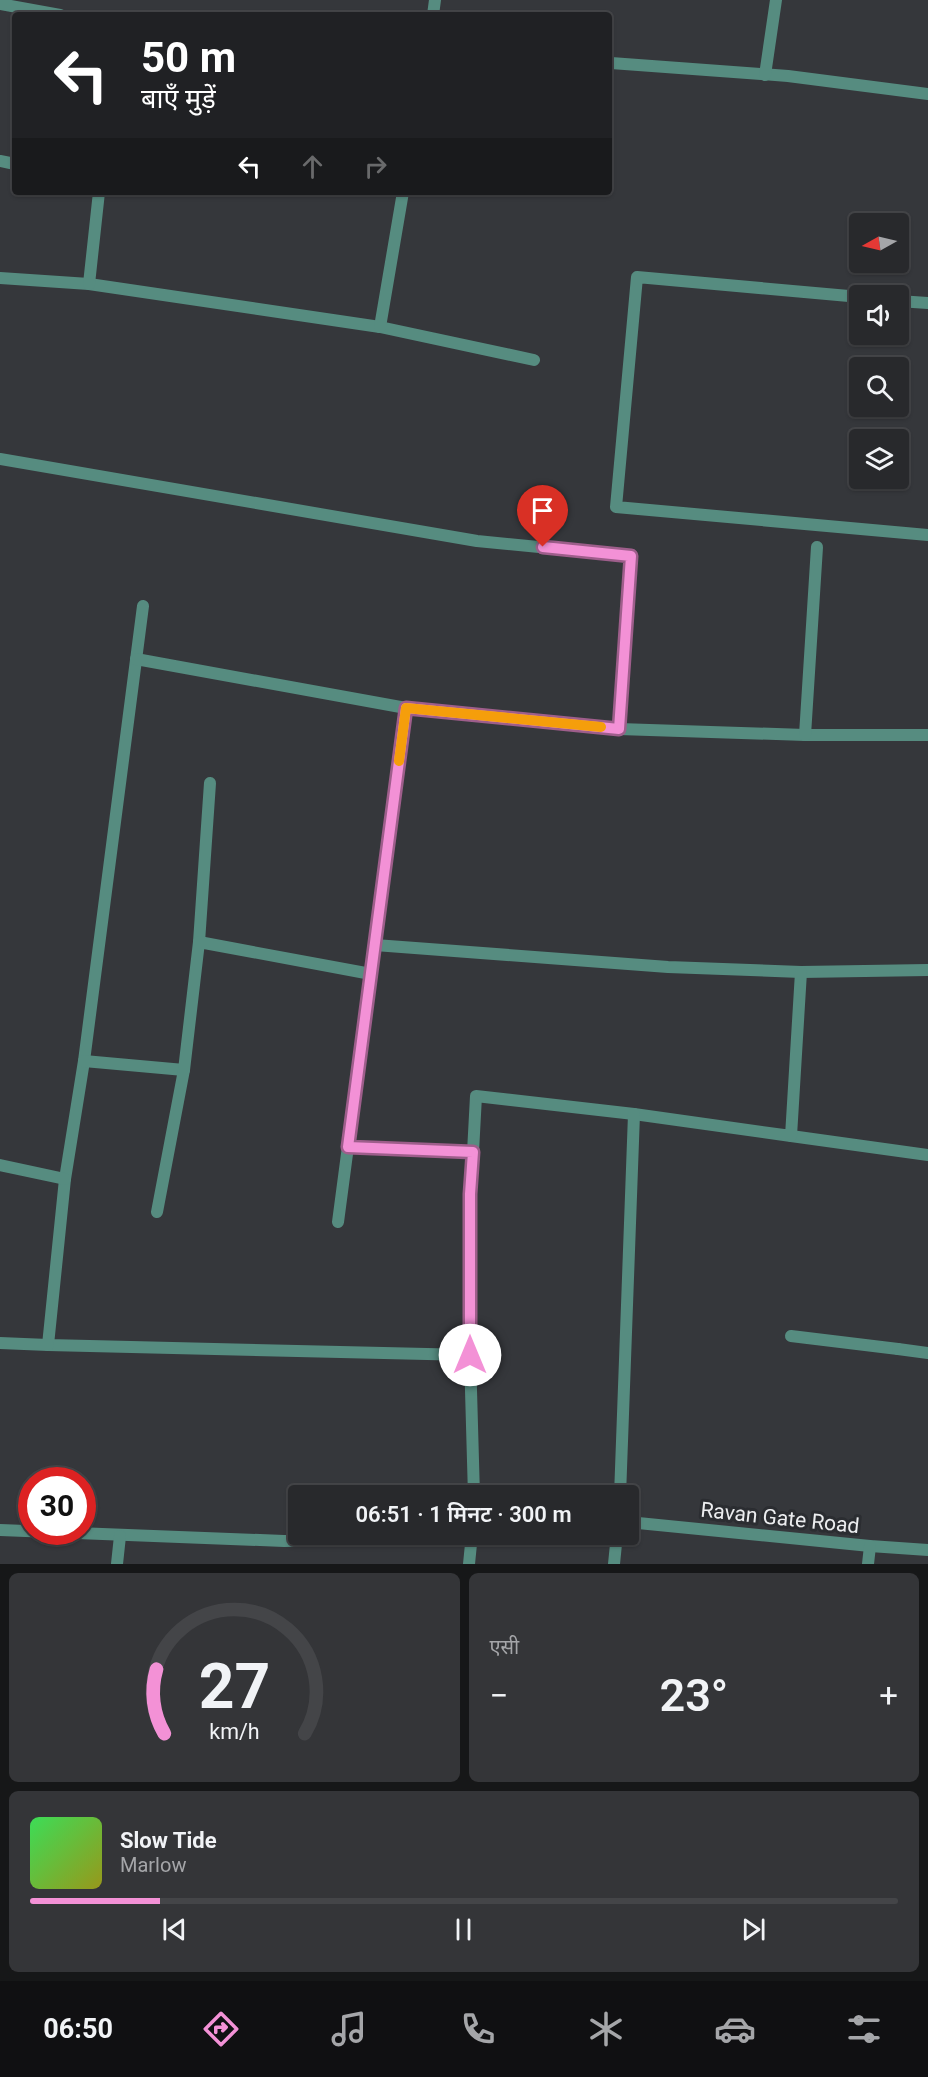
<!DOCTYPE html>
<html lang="hi">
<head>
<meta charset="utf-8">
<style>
	body { margin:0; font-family:Roboto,"Noto Sans Devanagari",sans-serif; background:#343538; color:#f1f3f6; height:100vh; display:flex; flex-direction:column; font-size:22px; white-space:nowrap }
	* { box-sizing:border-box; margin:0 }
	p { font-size:20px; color:#a5a6a9 }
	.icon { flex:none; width:33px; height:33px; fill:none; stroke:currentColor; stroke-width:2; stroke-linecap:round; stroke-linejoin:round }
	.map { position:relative; height:1564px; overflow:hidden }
	.sheet { display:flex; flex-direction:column; gap:9px; padding:9px; background:#161718; flex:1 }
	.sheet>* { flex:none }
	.hud { position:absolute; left:12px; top:12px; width:600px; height:183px; border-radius:6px; box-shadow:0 2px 4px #0004,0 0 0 2px #444548; background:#202124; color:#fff; overflow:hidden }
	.needle { width:39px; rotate:262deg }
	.buttons { position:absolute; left:849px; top:213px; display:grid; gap:12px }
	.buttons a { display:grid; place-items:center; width:60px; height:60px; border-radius:6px; background:#28292c; box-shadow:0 2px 4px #0004,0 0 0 2px #444548; font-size:30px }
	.speed { position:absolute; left:18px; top:1467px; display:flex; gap:12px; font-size:30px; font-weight:700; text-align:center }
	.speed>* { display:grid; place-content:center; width:78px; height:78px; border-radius:50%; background:#28292c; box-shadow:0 2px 4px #0004,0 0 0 2px #444548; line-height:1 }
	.speed .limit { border:9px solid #d22; background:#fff; color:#111 }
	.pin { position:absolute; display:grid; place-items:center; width:51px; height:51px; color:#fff; margin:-62px -26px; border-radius:50% 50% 50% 0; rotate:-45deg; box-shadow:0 0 6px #0007 }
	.pin .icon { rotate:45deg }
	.me { position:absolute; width:66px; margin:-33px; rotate:0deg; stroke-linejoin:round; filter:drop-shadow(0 0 4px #0008) }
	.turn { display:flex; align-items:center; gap:21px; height:126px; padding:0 30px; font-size:27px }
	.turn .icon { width:78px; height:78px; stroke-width:2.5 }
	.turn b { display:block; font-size:42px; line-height:51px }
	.lanes { display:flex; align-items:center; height:57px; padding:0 30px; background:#0003; justify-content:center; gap:30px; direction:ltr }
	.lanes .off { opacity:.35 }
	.big { font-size:45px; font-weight:600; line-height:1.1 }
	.sheet .tile { flex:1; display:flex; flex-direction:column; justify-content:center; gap:9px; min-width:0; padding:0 21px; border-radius:9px; background:#343538 }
	.sheet .dial { align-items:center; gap:0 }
	.dial svg { height:156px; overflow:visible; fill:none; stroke:#444548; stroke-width:7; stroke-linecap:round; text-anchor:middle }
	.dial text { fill:#f1f3f6; stroke:none }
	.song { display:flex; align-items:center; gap:18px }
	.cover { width:72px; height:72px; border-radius:9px; background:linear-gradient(135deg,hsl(130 70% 55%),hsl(60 70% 35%)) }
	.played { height:6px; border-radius:3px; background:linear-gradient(90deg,#f391d6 15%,#444548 15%) }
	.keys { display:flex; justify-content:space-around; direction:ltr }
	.heat { display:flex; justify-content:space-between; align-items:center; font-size:33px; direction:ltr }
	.sheet .tiles { flex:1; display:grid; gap:9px; grid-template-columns:1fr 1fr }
	.tile:last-child { grid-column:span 2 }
	.trip { position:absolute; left:288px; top:1485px; width:351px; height:60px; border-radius:6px; background:#28292c; box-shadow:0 2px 4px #0004,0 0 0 2px #444548; font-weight:600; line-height:60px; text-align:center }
	.tabs { display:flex; height:96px; justify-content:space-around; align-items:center; background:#101012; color:#a5a6a9 }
	.tabs .icon { width:42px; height:42px }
	.tabs .current { color:#f391d6 }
	.tabs b { font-size:27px; color:#f1f3f6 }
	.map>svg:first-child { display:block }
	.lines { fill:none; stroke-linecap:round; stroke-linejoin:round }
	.service { stroke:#568c80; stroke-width:12 }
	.minor { stroke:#568c80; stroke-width:12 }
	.route-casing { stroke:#9e5e8b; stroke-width:15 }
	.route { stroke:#f391d6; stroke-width:10 }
	.slow { stroke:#f59e0b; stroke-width:10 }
	.labels { text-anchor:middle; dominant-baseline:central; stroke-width:6; stroke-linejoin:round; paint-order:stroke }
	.street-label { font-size:21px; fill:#ecedef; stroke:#2b2d31 }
</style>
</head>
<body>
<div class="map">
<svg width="928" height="1564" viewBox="0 0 928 1564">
	<rect width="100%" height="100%" fill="#35373b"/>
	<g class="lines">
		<path class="service" d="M791,1336L898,1349"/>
		<g class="minor">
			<path d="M0,4L60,15"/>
			<path d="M433,15L435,0"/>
			<path d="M611,63L788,76L928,94"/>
			<path d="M765,75L776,0"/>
			<path d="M0,161L15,164"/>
			<path d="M0,278L89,284L380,327L534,360"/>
			<path d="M89,284L99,192"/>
			<path d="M860,297L637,277L616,507L928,535"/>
			<path d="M898,301L928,303"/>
			<path d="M380,327L403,192"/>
			<path d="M0,459L477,541L631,556L619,729"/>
			<path d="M143,606L84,1061L65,1179L48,1345L470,1355L474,1496"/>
			<path d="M136,659L406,708L619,729L805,735H928"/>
			<path d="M805,735L817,547"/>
			<path d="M199,942L210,783"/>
			<path d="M375,945L668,967L801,972L928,970"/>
			<path d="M84,1061L184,1070"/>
			<path d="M791,1136L928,1155"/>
			<path d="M348,1147L473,1152L470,1194V1355"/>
			<path d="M473,1152L476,1096L634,1114L791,1136L801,972"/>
			<path d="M0,1165L65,1179"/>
			<path d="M157,1212L184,1070L199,942L371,974"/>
			<path d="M338,1222L406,708"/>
			<path d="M0,1343L48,1345"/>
			<path d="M898,1349L928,1353"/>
			<path d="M620,1496L634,1114"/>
			<path d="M628,1522L870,1546L928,1550"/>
			<path d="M0,1530L284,1541L471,1538"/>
			<path d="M117,1564L120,1536"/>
			<path d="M469,1564L472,1534"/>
			<path d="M614,1564L617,1534"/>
			<path d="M868,1564L870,1546"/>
		</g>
	</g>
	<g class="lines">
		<g class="route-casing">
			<path id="route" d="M470,1355V1194L473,1152L348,1147L406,708L619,729L631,556L543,547"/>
		</g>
		<use href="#route" class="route"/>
		<path class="slow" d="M399,761L406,708L601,727"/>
	</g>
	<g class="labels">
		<g class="street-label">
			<text transform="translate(780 1518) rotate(6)">Ravan Gate Road</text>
		</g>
	</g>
</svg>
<div class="buttons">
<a><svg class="needle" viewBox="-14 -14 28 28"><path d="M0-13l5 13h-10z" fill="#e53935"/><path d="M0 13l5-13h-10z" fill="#a5a6a9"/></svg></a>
<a><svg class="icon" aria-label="sound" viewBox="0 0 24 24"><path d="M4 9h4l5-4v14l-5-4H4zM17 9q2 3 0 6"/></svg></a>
<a><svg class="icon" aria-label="search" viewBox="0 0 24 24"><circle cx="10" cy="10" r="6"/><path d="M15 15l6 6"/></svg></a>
<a><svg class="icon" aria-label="layers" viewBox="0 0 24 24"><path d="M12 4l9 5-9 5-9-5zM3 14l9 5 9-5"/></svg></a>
</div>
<div class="speed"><div class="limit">30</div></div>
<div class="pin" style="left:543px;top:547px;background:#d93025"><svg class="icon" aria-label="arrive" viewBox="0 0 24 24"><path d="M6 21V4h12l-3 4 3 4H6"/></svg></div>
<svg class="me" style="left:470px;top:1355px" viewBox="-20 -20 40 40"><circle r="19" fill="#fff"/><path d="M0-13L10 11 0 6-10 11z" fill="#f391d6"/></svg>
<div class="trip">06:51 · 1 मिनट · 300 m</div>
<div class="hud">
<div class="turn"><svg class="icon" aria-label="left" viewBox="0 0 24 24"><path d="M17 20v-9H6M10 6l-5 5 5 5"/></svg><div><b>50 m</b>बाएँ मुड़ें</div></div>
<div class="lanes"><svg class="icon" aria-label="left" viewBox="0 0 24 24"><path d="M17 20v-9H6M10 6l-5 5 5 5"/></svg><svg class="icon off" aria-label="ahead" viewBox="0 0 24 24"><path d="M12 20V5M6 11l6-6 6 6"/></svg><svg class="icon off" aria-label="right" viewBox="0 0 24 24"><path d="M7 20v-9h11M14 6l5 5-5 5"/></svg></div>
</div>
</div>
<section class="sheet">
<div class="tiles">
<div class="tile dial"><svg viewBox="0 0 100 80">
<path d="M14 69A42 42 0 1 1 86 69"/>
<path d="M14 69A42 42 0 0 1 10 36" stroke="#f391d6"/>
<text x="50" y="56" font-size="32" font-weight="700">27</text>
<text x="50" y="72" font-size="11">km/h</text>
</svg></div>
<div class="tile"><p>एसी</p>
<div class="heat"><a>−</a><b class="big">23°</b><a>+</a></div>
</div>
<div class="tile">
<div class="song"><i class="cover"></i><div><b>Slow Tide</b><p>Marlow</p></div></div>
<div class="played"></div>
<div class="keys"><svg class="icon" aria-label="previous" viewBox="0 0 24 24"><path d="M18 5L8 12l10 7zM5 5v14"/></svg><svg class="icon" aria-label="pause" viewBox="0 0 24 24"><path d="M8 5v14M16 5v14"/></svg><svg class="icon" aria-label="next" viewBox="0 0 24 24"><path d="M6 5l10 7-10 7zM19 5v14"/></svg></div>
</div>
</div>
</section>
<nav class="tabs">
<b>06:50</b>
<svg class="icon current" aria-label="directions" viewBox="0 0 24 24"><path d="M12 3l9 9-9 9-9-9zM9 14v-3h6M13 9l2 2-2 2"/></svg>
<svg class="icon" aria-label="music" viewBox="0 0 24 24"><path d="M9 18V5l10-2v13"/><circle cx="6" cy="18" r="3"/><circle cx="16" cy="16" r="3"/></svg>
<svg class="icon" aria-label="phone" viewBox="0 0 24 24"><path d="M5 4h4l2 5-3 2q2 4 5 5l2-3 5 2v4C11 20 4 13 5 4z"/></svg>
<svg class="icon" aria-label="climate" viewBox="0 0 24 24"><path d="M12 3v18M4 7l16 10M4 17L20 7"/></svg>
<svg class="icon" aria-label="car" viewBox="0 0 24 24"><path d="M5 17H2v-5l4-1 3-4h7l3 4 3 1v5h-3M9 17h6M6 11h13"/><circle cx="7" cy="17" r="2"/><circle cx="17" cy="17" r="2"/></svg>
<svg class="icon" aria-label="filters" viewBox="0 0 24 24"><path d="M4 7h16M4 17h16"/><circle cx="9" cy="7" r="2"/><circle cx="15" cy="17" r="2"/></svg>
</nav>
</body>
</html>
